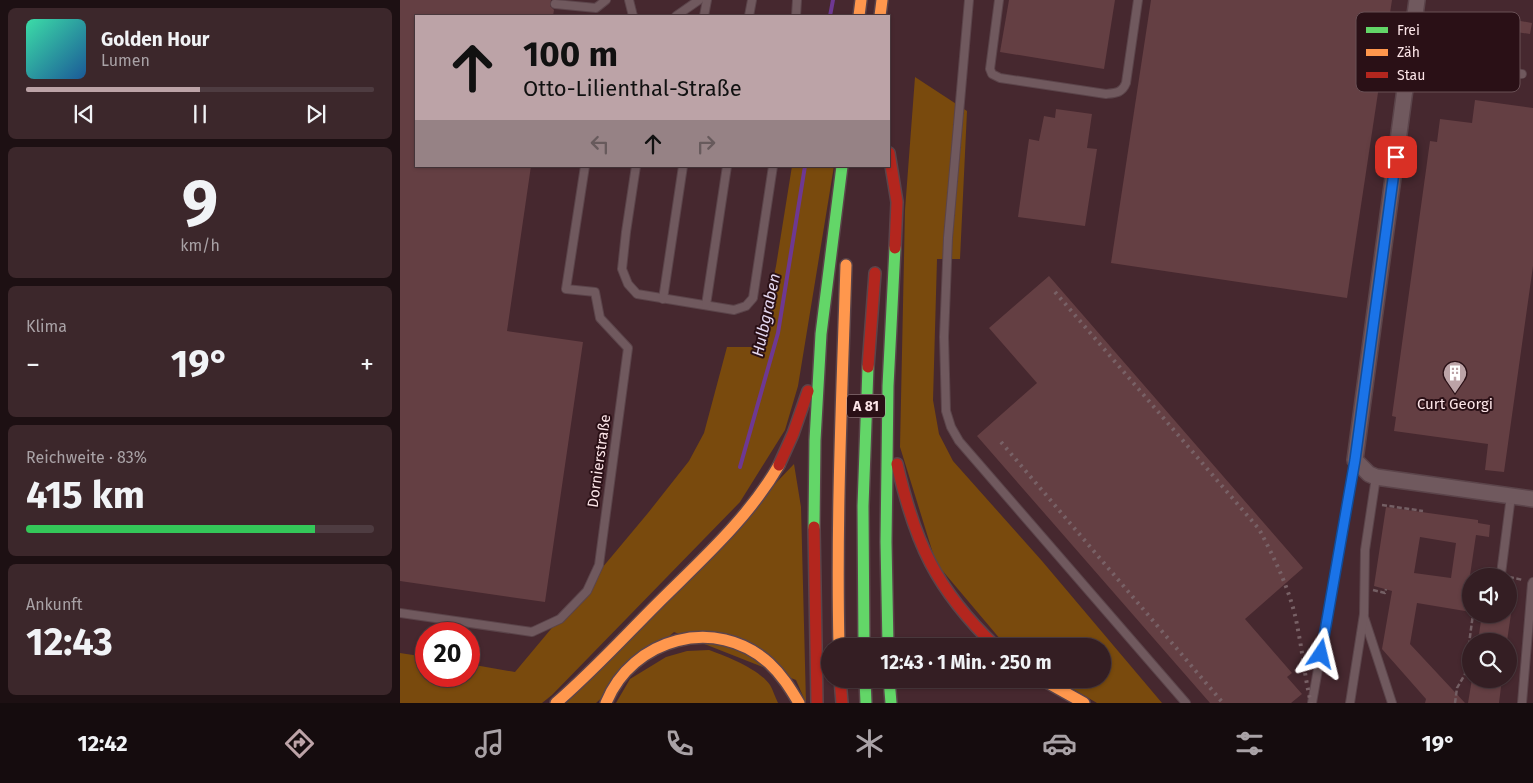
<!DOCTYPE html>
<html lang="de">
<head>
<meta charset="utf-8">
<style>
	body { margin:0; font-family:"Fira Sans",sans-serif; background:#3c272b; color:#f1f3f6; height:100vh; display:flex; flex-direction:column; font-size:19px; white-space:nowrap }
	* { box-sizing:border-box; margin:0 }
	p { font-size:16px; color:#a9a2a6 }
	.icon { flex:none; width:28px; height:28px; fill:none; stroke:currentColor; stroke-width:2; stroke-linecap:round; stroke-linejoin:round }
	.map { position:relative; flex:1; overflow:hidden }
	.drawer { display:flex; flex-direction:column; gap:8px; padding:8px; background:#1d1013; width:400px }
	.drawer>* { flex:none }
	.guide { position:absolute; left:15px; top:15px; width:475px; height:152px; border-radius:0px; box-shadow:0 1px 4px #0004,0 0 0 1px #4e3c41; background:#bca3a7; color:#111; overflow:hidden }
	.buttons { position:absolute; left:1062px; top:568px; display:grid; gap:10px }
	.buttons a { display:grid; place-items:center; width:55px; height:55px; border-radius:50%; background:#341e23; box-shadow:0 1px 4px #0004,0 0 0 1px #4e3c41; font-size:25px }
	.speed { position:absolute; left:15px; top:622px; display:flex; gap:10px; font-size:25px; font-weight:700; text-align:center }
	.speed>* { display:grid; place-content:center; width:65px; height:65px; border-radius:50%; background:#341e23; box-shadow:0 1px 4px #0004,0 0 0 1px #4e3c41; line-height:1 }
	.speed .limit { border:8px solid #d22; background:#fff; color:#111 }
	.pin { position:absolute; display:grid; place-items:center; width:42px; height:42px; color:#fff; margin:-21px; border-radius:10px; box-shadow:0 2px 8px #0006 }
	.me { position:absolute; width:55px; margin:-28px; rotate:10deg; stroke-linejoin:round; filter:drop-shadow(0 0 4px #0008) }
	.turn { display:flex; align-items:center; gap:18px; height:105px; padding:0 25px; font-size:22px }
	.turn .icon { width:65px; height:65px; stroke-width:2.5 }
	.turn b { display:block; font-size:35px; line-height:42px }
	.lanes { display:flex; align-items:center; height:48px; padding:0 25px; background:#0003; justify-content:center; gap:25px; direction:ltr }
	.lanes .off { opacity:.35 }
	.big { font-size:38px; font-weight:700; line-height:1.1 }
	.drawer .card { flex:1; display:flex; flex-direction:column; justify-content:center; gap:8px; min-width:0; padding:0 18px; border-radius:8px; background:#3c272b }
	.drawer .dial { align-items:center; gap:0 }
	.dial b { font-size:65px; line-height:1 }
	.song { display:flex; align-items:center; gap:15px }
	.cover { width:60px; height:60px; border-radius:8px; background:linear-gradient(135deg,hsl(160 70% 55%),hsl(210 70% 35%)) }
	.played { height:5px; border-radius:2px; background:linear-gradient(90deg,#bca3a7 50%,#4e3c41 50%) }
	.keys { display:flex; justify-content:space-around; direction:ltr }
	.heat { display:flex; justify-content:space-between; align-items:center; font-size:28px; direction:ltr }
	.charge { height:8px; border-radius:4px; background:linear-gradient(90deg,#34c759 83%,#4e3c41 0) }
	.trip { position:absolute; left:421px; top:638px; width:290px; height:50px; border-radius:25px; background:#341e23; box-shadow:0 1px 4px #0004,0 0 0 1px #4e3c41; font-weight:700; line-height:50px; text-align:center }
	.dock { display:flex; height:80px; justify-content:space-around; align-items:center; background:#150c0e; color:#a9a2a6 }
	.dock .icon { width:35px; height:35px }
	.dock .on { color:#bca3a7 }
	.dock b { font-size:22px; color:#f1f3f6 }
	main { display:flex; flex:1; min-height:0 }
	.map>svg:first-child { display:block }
	.green { fill:#794a0d }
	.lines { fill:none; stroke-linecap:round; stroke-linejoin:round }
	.stream { stroke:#6e3892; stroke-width:4 }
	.building { fill:#643f43; fill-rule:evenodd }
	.lane-casing { stroke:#5b444a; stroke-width:10 }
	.street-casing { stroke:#5b444a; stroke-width:18 }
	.fast-casing { stroke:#5b444a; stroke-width:14 }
	.slow-casing { stroke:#5b444a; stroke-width:14 }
	.jam-casing { stroke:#5b444a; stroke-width:14 }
	.path { stroke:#745f64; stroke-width:2.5; stroke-dasharray:5 2.5; stroke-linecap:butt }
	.lane { stroke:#70595e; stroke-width:8 }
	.street { stroke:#70595e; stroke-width:15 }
	.fast { stroke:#63d668; stroke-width:11 }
	.slow { stroke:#ff974d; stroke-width:11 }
	.jam { stroke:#b3261e; stroke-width:11 }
	.rail { stroke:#786166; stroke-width:4; stroke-dasharray:2.5 5; stroke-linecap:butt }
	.route-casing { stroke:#114b97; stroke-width:12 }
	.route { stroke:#1a73e8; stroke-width:9 }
	.labels { text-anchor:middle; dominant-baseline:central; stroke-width:4; stroke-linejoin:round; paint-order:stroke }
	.shield { fill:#2a1016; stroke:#bda5a9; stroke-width:1 }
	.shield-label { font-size:14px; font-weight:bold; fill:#fce5e8 }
	.poi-label { font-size:15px; fill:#fce5e8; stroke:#2a1016 }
	.street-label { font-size:15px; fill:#fce5e8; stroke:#2a1016 }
	.water-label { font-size:16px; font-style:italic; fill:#e6daf3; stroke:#2a1016 }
	.key { fill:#2a1016; stroke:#695055; stroke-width:1 }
	.key-label { font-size:14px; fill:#fce5e8 }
</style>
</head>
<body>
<main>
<section class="drawer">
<div class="card">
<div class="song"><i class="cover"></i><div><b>Golden Hour</b><p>Lumen</p></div></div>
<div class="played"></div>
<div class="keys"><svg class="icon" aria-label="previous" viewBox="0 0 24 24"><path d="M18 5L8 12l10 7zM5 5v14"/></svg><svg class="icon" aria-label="pause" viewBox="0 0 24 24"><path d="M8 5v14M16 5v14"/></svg><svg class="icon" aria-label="next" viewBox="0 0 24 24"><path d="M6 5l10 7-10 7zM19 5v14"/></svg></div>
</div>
<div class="card dial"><b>9</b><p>km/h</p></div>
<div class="card"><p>Klima</p>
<div class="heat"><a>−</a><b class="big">19°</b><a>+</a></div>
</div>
<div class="card"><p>Reichweite · 83%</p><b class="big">415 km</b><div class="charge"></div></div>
<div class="card"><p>Ankunft</p><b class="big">12:43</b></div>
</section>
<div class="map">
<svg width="1133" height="703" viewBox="0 0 1133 703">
	<rect width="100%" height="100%" fill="#46282f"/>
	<g class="green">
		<path d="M515,77L567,111L560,259H537L533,400L539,434L553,461L642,561L762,703H697L656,679H702V646H606L536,563L500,447L505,210Z"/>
		<path d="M392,166H434L398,386L385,430L340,502L152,695L142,703H0V653L26,657V676H69V664L115,672L248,513L289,461L304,433L327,347H359L376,266Z"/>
		<path d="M394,464L401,507L406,703L396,680L274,632L196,703H165Z"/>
		<path d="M309,650C326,656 359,669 370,685C373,690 375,697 378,703H216L230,679L266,657L287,651Z"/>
	</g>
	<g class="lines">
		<g class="stream">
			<path d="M430,16L433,0"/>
			<path d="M340,467L378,333L405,166"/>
		</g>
	</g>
	<g class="building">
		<path d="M0,0H151L150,6L154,10L153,16H16V166H131L107,331L183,342L145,602L0,581Z"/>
		<path d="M609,0H715L704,69L600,52Z"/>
		<path d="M751,0H992L947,298L711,263Z"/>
		<path d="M1088,15L1132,23L1130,34L1110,31L1105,67L1081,63Z"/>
		<path d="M1075,100L1133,108V266L1104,472L1085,470L1088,444L994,431L996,417L992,416L1030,141L1037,142L1040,119L1072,123Z"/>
		<path d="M656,109L692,114L687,148L697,149L685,226L618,217L629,139L639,141L644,116L655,118Z"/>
		<path d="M649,276L903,568L845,619L892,673L887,677L902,694L891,703H810L577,436L637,383L589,328Z"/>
		<path d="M986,507L1078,520V523L1090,525L1089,537L1076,535L1069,582H1071V612L1017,603L1010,644L1065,703H1025L1026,699L982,649L992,591L974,586ZM1020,537L1056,543L1051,578L1014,573Z"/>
		<path d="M1082,614H1111L1107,641H1078Z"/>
		<path d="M1072,679H1102L1099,703H1068Z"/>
	</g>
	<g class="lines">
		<g class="lane-casing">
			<g id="lane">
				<path d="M229,0L233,16"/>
				<path d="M569,0L548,238L544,337L546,411L551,427L559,441L786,703"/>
				<path d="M599,0L590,69L592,74L600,78L706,94C716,93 722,93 726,83L738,0"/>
				<path d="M155,4L196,8L206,0"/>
				<path d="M276,16L299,0"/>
				<path d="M304,16L307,0"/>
				<path d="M349,16L352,0"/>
				<path d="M396,16L397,0"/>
				<path d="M1009,63L1122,74"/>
				<path d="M236,166L226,232L222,269L228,284L237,294L334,310L346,306L353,298L373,166"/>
				<path d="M263,299L283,166"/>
				<path d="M306,305L327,166"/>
				<path d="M1101,574L1111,496"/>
				<path d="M0,613L132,632L160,619L187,591L199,565L228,348L200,318L195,292L166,289L185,166"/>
				<path d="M964,617L992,703"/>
				<path d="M912,703L955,460"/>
				<path d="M950,703L964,614L965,550L976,477"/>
				<path d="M1122,703L1132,584L1133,582"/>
			</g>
		</g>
		<g class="street-casing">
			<path id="street" d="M1017,0L955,460L969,474L976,477L1133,499"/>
		</g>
		<g class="fast-casing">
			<g id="fast">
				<path d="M414,527L415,440L421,334L442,166"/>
				<path d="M464,646L463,506L468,367"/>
				<path d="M488,646L486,542L488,386L495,248"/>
				<path d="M465,679L466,703"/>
				<path d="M489,679L491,703"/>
			</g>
		</g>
		<g class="slow-casing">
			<g id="slow">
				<path d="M459,16L461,0"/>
				<path d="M480,16L482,0"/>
				<path d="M439,646C436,519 442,392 446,265"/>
				<path d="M641,679L684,703"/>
				<path d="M156,703C192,672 223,638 256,605C300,561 348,519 379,465"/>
				<path d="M206,703C232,638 316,615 369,663C382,675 390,688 399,703"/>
			</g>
		</g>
		<g class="jam-casing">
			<g id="jam">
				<path d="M489,153L497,202L495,248"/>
				<path d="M468,367L475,273"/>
				<path d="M497,464C515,543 536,589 595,646"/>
				<path d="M379,465L393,434L408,391"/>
				<path d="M414,527L417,703"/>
				<path d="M440,679L442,703"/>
			</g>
		</g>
		<g class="path">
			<path d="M982,505L1023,511"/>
			<path d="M1085,576L1092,575"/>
			<path d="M1109,577L1123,580"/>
			<path d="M973,590L985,593L986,589"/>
			<path d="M1055,703L1057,688L1065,674L1073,614"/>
		</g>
		<use href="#lane" class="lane"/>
		<use href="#street" class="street"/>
		<use href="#fast" class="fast"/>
		<use href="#slow" class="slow"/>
		<use href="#jam" class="jam"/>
		<g class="rail">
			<path d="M655,292L859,529C876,561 892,594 898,630C903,655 905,679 911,703"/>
			<path d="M601,442L823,703"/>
		</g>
	</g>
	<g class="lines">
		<g class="route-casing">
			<path id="route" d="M921,654L955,460L996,157"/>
		</g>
		<use href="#route" class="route"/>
	</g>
	<defs>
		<g id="building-pin" transform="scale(1.25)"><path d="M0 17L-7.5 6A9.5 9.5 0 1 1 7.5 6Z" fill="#bca3a7" stroke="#2a1016"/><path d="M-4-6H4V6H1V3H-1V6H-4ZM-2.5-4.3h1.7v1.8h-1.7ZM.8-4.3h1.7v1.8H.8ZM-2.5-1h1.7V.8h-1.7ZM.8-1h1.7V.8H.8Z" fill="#fff"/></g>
	</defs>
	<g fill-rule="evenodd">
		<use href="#building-pin" x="1055" y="373"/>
	</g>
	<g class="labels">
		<rect class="shield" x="447" y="394.5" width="38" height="23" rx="4"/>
		<g class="shield-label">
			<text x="466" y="406">A 81</text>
		</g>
		<g class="poi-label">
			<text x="1055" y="404">Curt Georgi</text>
		</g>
		<g class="street-label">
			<text transform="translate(199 461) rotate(-82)">Dornierstraße</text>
		</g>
		<g class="water-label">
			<text transform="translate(366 315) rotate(-78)">Hulbgraben</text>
		</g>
	</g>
	<rect x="956" y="12" width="164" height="80" rx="8" class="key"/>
	<rect x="966" y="27" width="22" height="6" fill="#63d668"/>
	<rect x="966" y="49" width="22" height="7" fill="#ff974d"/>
	<rect x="966" y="72" width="22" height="6" fill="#b3261e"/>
	<g class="key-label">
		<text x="997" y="35">Frei</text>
		<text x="997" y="57">Zäh</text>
		<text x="997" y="80">Stau</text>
	</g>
</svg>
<div class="buttons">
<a><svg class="icon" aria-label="sound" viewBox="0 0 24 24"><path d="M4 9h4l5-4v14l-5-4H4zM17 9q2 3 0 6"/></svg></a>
<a><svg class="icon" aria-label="search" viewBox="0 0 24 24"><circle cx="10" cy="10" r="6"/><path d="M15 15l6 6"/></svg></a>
</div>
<div class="speed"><div class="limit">20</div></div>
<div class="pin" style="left:996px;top:157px;background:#d93025"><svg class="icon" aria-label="arrive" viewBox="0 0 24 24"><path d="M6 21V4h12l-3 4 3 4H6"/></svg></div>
<svg class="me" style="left:921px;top:654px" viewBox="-20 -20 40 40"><path d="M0-17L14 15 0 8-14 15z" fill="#1a73e8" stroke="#fff" stroke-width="4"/></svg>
<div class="trip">12:43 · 1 Min. · 250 m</div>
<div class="guide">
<div class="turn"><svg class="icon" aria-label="ahead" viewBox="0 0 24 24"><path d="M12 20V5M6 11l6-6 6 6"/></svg><div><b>100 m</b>Otto-Lilienthal-Straße</div></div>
<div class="lanes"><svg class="icon off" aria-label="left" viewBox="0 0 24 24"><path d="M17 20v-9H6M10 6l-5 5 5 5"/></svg><svg class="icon" aria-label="ahead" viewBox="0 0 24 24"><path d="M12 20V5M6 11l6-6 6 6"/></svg><svg class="icon off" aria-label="right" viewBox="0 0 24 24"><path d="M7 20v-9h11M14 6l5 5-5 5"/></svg></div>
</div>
</div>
</main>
<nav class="dock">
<b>12:42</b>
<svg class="icon on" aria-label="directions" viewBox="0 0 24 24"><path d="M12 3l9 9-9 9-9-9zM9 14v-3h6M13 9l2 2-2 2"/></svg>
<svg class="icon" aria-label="music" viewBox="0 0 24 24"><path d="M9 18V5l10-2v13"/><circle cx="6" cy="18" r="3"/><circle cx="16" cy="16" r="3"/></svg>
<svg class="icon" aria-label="phone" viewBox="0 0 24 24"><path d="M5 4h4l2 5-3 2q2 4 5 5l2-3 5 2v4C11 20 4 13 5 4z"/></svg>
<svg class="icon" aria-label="climate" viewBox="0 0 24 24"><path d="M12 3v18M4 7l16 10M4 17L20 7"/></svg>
<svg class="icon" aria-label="car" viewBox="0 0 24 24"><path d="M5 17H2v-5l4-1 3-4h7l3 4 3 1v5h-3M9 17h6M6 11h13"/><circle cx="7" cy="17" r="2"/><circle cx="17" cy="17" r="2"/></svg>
<svg class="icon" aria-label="filters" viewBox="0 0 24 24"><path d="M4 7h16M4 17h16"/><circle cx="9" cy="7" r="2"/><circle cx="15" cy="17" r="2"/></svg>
<b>19°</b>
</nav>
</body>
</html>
